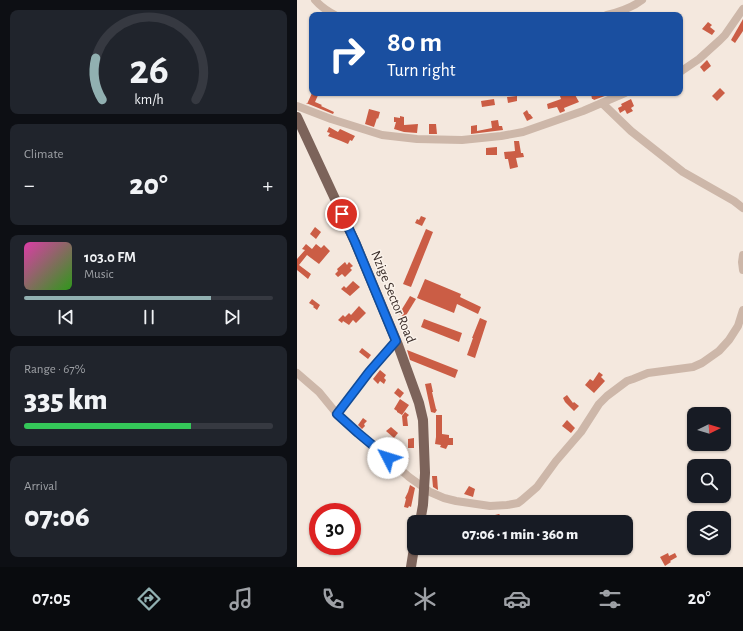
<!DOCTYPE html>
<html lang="en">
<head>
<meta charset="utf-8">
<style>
	body { margin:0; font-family:"Alegreya Sans",sans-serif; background:#20242c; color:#f1f3f6; height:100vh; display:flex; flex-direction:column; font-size:15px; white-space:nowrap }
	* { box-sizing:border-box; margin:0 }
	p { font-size:13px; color:#9ea1a6 }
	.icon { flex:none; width:22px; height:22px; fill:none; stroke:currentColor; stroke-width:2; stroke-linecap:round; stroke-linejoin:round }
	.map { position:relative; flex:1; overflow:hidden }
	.details { display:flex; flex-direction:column; gap:10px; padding:10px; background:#0d0f14; width:297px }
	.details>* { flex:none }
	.guide { position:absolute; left:12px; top:12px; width:374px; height:84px; border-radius:8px; box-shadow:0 1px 3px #0004; background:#1a4fa0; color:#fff; overflow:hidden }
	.needle { width:26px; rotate:85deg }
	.fabs { position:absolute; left:390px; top:407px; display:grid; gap:8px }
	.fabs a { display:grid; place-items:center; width:44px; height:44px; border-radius:8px; background:#171b24; box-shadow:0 1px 3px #0004; font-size:20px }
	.speed { position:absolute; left:12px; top:503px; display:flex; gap:8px; font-size:20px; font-weight:700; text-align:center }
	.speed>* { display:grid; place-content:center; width:52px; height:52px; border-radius:50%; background:#171b24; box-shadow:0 1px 3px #0004; line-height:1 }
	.speed .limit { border:6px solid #d22; background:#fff; color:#111 }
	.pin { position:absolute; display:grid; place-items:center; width:34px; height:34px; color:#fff; margin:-17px; border:2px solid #fff; border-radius:50%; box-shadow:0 1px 4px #0007 }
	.me { position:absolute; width:44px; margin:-22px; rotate:310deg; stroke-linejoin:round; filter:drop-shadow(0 0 3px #0008) }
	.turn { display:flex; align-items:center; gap:14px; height:84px; padding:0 12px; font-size:18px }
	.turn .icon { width:52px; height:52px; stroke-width:2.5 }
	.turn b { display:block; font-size:28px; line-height:34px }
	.big { font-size:30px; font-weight:800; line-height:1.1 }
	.details .card { flex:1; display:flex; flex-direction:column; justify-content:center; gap:6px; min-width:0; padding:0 14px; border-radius:8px; background:#20242c }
	.details .dial { align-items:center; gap:0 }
	.dial svg { height:104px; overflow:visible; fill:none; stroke:#363941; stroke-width:7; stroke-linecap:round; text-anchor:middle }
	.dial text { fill:#f1f3f6; stroke:none }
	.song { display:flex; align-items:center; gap:12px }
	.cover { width:48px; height:48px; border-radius:6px; background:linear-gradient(135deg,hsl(320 70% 55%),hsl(110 70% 35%)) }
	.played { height:4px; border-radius:2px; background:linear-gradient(90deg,#91b0b1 75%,#363941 75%) }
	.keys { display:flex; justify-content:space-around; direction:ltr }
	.heat { display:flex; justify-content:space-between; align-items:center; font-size:22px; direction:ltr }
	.charge { height:6px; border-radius:3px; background:linear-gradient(90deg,#34c759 67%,#363941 0) }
	.trip { position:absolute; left:110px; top:515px; width:226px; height:40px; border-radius:8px; background:#171b24; box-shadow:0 1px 3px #0004; font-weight:800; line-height:40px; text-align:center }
	.tabs { display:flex; height:64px; justify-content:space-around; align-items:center; background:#090b0e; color:#9ea1a6 }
	.tabs .icon { width:28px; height:28px }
	.tabs .selected { color:#91b0b1 }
	.tabs b { font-size:18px; color:#f1f3f6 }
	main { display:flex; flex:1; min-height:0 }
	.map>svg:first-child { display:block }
	.building { fill:#cb5d45 }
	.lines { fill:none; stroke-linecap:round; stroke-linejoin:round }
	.minor { stroke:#cdb7a9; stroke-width:8 }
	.major { stroke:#7c635a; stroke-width:10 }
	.route-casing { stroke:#114b97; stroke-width:10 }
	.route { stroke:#1a73e8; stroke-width:7 }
	.labels { text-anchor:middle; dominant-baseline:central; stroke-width:3; stroke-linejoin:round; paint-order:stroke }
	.street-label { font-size:14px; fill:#3a2d29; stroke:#fbf3eb }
</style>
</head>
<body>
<main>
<section class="details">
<div class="card dial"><svg viewBox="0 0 100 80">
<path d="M14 69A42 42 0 1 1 86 69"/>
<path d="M14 69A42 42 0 0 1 9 37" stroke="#91b0b1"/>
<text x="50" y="56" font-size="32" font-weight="700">26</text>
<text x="50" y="72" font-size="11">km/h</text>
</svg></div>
<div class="card"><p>Climate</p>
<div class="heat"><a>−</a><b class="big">20°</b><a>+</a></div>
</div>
<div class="card">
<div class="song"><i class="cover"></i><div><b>103.0 FM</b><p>Music</p></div></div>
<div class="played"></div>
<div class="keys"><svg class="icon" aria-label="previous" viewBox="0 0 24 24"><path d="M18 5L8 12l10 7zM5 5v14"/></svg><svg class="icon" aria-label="pause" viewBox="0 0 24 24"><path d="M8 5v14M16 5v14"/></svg><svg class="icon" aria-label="next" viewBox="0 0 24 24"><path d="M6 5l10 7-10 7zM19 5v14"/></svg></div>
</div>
<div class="card"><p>Range · 67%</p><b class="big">335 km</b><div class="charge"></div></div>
<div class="card"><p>Arrival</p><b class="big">07:06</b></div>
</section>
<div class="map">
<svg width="446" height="567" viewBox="0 0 446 567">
	<rect width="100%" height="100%" fill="#f4e8de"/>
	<g class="building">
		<path d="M446,19V31L438,43L434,40Z"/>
		<path d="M411,22L415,25L413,27L418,31L415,35L405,29Z"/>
		<path d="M410,60L414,66L407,72L403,67Z"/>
		<path d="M423,88L428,93L420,101L415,96Z"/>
		<path d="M15,93H22L18,102L25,105L24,106L37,112L36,114L9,103L10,104Z"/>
		<path d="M269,93H277L282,102L267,108L268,111L263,113L260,107L251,109L250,104L264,99L263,96Z"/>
		<path d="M298,93H312L313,94L297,100L296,99H295L294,94Z"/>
		<path d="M220,96V101L211,103L210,97Z"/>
		<path d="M197,99L198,105L185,107L184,101Z"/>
		<path d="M334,99L337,106L334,108L336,111L330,114L328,110L323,113L321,108L325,106L324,104Z"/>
		<path d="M72,109L83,112L81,119L80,118L77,127L68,124Z"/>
		<path d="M230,110L232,114H233L236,118L230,121L226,113Z"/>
		<path d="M103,116L107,117V125L121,124L120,133L107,132L97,129L99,122H97V117L103,118Z"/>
		<path d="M201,120L202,126H205L206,130L174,134V126L180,125V131L195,128L194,121Z"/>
		<path d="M132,124H139L140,134H132Z"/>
		<path d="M32,127L41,132L43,129L58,136L55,141L53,140L51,144L44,141L31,136L33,133L30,132Z"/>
		<path d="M217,141H222L224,153H226L227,157L219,158L221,167L213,169L211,159H208L207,152L218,151Z"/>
		<path d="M200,147V155H189V148Z"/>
		<path d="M124,216L129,218L125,226L118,223L120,219L122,220Z"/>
		<path d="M18,227L24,232L19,239L13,234Z"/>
		<path d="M129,229L136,232L114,287L106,284Z"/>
		<path d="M9,244L15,249L19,244L24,248L27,245L33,251L22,264L10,255L2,265L14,274L11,279L0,270V259L8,250L5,249Z"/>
		<path d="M48,262L50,265L52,262L56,266L53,268L55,270L48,277L45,274L41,277L38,274L41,271L40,269Z"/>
		<path d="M128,279L164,294L163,297L184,307L181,314L160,304L157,313L120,298Z"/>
		<path d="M56,281L63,287L53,296L44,289L47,286L49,288Z"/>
		<path d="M113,296L119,299L108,317L102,314Z"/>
		<path d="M15,299L23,305L20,310L16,307L17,306L12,303Z"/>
		<path d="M62,306L69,313L59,323L56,320L52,325L46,321L45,323L41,320L46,315L48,317L52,313L54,315Z"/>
		<path d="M183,318L190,321L178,358L170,355L176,338H175Z"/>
		<path d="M127,319L165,333L162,342L124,327Z"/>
		<path d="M65,348L74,355L71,359L62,352Z"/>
		<path d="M110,350L161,370L158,378L113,360Z"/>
		<path d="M83,370L89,375L87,378L89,380L87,384L83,381L81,384L76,379Z"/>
		<path d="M302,372L306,375L304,377L308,381L297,393L288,385L293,379L296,381Z"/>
		<path d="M134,383L136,392H135L139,409L140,410L138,413L134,412L128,384Z"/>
		<path d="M101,388L107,393L103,398L97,393Z"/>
		<path d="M270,395L276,403L277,402L282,406L277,411L268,402L266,398Z"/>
		<path d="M103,399L112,405L105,415L100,412V411L97,409Z"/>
		<path d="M108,412L112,415L110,417L111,426H106L105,416Z"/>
		<path d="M139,415H145V434L152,435V438H156V445H151L149,449L143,447L144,445L138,444L139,437Z"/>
		<path d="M66,418L70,421L67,424L68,426L65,429L61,425Z"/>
		<path d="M270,420L278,428L274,433L265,426Z"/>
		<path d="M94,427L101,433L97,438L89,431Z"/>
		<path d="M117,438V448H111V439Z"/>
		<path d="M97,447L100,450L103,447L110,451L108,455L112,458L109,463L104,459L103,462L93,453L94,452H93Z"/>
		<path d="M135,476H140L141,490L136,487Z"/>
		<path d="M113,485L118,488L114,507L112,506L111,508L107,507L109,499L108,498L111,492Z"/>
		<path d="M172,486L178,489L176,497L167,494Z"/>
		<path d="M202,514L203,515H205L206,522H197L196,516H198V515Z"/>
		<path d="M371,553L372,556L378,553L380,557L373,561L374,562L368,566L363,557Z"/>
	</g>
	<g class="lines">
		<g class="minor">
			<path d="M18,0C24,7 30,11 38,15"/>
			<path d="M310,15C322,12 335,8 345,0"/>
			<path d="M383,72L402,59L423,40L428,35L446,9"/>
			<path d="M305,103L334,131L386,172L437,201L446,208"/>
			<path d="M0,106L34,119L85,135L120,139L165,140L204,136L226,132L286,111L328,93"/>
			<path d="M446,255L445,262L446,270"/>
			<path d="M0,373L22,392L40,414L61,433L112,477L133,492L147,498L159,501L193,506L210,505L221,503L225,500L240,487L259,461L284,432L302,404L310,396L330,381L336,379L351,373L396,367L405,363L422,351L432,340L441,326L446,310"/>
			<path d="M40,414L72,372L99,341"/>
		</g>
		<g class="major">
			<path d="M0,117L58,242L101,345L122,403L126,420L128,473L126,505L123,522"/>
			<path d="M114,567L117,548"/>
		</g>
	</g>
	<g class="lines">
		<g class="route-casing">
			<path id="route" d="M45,214L58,242L99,341L72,372L40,414L61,433L91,458"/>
		</g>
		<use href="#route" class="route"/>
	</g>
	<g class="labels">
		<g class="street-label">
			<text transform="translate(96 297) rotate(68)">Nzige Sector Road</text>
		</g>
	</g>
</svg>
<div class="fabs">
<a><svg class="needle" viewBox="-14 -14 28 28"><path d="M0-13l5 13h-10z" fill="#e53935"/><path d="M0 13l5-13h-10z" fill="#9ea1a6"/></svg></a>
<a><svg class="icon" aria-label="search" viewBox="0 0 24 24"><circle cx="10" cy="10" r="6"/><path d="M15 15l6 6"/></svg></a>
<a><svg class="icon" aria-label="layers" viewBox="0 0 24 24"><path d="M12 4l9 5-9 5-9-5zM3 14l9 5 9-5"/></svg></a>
</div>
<div class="speed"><div class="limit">30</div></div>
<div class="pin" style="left:45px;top:214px;background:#d93025"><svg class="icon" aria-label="arrive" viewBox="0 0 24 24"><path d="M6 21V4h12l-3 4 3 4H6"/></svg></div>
<svg class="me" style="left:91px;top:458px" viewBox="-20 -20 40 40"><circle r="19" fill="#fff"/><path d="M0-13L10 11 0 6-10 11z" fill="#1a73e8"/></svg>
<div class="trip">07:06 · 1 min · 360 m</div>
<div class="guide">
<div class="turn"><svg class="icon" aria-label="right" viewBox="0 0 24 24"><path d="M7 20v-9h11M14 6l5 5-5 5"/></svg><div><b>80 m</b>Turn right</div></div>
</div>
</div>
</main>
<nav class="tabs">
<b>07:05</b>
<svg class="icon selected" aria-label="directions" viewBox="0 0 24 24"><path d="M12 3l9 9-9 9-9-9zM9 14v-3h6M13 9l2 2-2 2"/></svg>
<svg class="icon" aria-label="music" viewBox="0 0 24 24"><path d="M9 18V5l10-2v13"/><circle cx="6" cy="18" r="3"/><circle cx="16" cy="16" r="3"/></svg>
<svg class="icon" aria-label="phone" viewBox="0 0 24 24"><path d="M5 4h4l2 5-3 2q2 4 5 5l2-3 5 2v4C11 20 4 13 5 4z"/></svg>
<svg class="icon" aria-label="climate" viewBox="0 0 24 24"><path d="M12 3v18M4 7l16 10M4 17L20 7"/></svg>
<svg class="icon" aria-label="car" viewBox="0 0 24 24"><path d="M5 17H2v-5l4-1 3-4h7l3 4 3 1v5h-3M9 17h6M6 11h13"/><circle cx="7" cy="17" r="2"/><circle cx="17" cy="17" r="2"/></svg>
<svg class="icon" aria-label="filters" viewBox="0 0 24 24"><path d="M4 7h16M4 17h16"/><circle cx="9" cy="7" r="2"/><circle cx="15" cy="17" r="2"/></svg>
<b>20°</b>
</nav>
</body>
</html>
